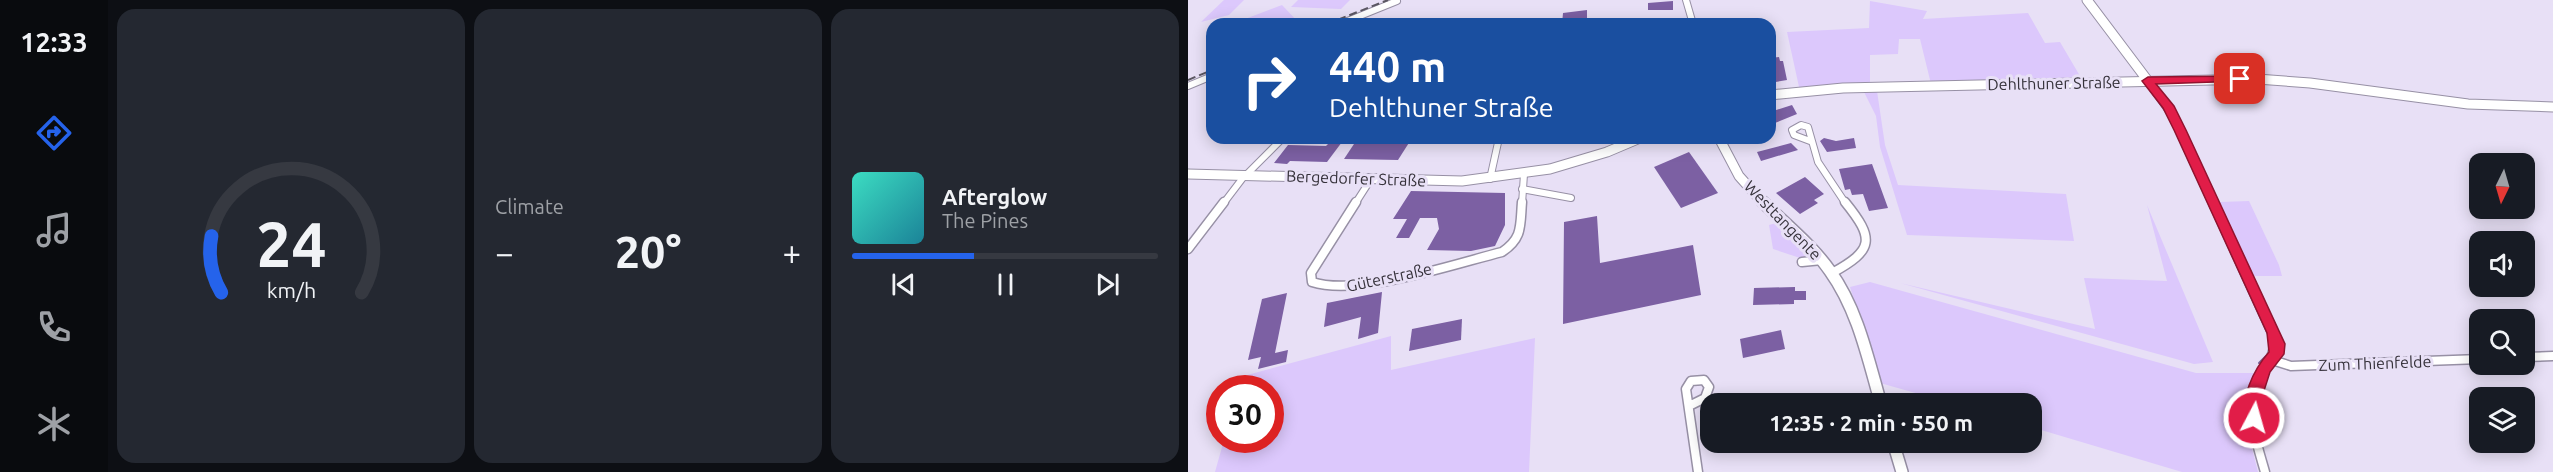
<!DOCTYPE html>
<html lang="en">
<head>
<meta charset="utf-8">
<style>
	body { margin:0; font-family:Ubuntu,sans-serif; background:#242831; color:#f1f3f6; height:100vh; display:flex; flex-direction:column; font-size:22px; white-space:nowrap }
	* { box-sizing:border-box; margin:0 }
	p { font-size:20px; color:#9ea1a6 }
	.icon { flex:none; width:33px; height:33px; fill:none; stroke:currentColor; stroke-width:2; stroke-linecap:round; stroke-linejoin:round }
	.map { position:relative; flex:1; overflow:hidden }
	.panel { display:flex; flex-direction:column; gap:9px; padding:9px; background:#0d0f14; width:1080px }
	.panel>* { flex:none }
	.guide { position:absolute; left:18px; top:18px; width:570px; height:126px; border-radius:18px; box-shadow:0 3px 15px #0003; background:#1a4fa0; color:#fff; overflow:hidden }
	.needle { width:39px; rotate:185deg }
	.tools { position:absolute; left:1281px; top:153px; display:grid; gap:12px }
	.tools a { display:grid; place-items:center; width:66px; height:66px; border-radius:12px; background:#171b24; box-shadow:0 3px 15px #0003; font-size:30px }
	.speed { position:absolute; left:18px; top:375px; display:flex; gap:12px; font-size:30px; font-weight:700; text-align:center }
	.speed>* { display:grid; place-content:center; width:78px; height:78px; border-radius:50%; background:#171b24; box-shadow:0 3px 15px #0003; line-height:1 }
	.speed .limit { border:9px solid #d22; background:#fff; color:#111 }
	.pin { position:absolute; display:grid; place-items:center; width:51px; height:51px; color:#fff; margin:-26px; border-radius:12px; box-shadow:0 3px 9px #0006 }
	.me { position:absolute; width:66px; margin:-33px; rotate:6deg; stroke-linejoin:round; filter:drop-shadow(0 0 4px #0008) }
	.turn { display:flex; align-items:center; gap:21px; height:126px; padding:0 24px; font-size:27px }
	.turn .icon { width:78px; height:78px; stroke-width:2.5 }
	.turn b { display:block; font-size:42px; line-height:51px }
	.big { font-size:45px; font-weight:700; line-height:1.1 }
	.panel .card { flex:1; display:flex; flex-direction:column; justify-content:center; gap:9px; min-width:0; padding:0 21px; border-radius:18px; background:#242831 }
	.panel .dial { align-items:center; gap:0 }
	.dial svg { height:156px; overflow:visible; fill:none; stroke:#363941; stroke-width:7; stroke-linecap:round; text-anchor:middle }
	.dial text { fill:#f1f3f6; stroke:none }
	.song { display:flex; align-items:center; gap:18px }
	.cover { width:72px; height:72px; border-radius:9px; background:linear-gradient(135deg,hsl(170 70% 55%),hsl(190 70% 35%)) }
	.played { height:6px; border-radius:3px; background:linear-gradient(90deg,#2563eb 40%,#363941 40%) }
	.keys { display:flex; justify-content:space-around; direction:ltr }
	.heat { display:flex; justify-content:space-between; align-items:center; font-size:33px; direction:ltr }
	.panel .tiles { flex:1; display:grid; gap:9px; grid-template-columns:repeat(3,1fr) }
	.trip { position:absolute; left:512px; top:393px; width:342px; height:60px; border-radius:18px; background:#171b24; box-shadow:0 3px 15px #0003; font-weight:700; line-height:60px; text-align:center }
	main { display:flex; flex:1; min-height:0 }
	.tab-bar { display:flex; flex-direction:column; width:108px; justify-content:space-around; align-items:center; background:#090b0e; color:#9ea1a6 }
	.tab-bar .icon { width:42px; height:42px }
	.tab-bar .selected { color:#2563eb }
	.tab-bar b { font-size:27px; color:#f1f3f6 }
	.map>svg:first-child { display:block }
	.green { fill:#dcc8fc }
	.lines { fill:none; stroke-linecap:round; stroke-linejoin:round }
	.stream { stroke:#776295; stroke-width:2 }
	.building { fill:#7c60a3 }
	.street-far1-casing { stroke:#9790a5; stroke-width:8 }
	.street-casing { stroke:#9790a5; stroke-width:11 }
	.secondary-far1-casing { stroke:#9790a5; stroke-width:11 }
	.secondary-casing { stroke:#9790a5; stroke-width:14 }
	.street-far1 { stroke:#fff; stroke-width:6 }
	.street { stroke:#fff; stroke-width:8 }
	.secondary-far1 { stroke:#fff; stroke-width:9 }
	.secondary { stroke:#fff; stroke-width:11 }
	.rail { stroke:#5b5762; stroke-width:2; stroke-dasharray:8 4; stroke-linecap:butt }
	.route { fill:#e11d48; stroke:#92132f; stroke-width:1.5 }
	.labels { text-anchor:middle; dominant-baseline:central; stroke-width:6; stroke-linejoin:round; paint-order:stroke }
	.street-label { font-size:16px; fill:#36323b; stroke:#e8e0f6 }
</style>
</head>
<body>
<main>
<nav class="tab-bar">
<b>12:33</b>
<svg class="icon selected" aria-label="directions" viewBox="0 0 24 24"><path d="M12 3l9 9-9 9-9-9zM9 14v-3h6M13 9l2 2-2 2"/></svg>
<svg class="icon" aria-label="music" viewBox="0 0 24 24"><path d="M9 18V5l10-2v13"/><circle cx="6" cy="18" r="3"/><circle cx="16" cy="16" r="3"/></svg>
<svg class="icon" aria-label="phone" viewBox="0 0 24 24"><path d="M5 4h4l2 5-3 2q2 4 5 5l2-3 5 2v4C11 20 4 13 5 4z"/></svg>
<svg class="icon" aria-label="climate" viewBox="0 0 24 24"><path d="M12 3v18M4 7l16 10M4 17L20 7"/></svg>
</nav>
<section class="panel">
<div class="tiles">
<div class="card dial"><svg viewBox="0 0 100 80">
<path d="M14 69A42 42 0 1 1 86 69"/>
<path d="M14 69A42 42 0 0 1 9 40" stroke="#2563eb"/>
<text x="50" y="56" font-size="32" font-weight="700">24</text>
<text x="50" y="72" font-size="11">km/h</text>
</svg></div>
<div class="card"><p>Climate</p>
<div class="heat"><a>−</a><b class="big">20°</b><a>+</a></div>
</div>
<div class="card">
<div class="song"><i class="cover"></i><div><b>Afterglow</b><p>The Pines</p></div></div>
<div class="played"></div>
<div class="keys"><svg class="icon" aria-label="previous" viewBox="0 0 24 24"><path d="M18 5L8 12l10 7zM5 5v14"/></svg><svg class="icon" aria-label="pause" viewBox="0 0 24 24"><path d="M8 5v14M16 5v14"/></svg><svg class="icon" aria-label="next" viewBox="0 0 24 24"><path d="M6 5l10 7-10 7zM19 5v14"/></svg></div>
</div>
</div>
</section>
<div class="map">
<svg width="1365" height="472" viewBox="0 0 1365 472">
	<rect width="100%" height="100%" fill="#e8e0f6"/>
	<g class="green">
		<path d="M36,0H56L41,15L13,22Z"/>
		<path d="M110,0H162L153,9L103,7Z"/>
		<path d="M682,1L739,11L735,19L840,13L857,43L872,42L892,76L878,81L743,84L732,39H711L710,54L682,55V84L611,87L599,32L681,28Z"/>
		<path d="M94,5L112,24H44Z"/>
		<path d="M689,91L697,145L710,185L878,194L886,241L719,235L692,147L688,116L676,92Z"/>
		<path d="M1061,201L1091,265L1094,276H1063L1032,202Z"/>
		<path d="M959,205L1025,362L1006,364L712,283L907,329L896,278L979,281Z"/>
		<path d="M588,223L619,256L612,258L585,249L581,225Z"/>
		<path d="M682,282L1008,373H1068C1051,414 1060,431 1070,472H994L843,427V404L763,403L692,383L662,287Z"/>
		<path d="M203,336V370L347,338L341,472H27L36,440H82V388H49L52,377Z"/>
	</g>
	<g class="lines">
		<g class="stream">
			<path d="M962,90L980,115"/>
			<path d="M983,121L1083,341"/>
			<path d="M1071,363L1080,354"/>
		</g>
	</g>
	<g class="building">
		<path d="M485,1V10H460V3Z"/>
		<path d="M399,10V24H374L375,13Z"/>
		<path d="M591,57L592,61H595L599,80L582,83V58Z"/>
		<path d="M604,105L609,114L582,125V112Z"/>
		<path d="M170,138H224L210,160L156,159Z"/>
		<path d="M636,138L648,141L666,138L668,148L639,152L632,141Z"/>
		<path d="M142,142H154L139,162L102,161L99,164L86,163L100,145L138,146Z"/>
		<path d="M603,143L610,150L573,161L569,152Z"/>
		<path d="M501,152L530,193L493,208L466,167Z"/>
		<path d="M684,164L700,208L681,211L675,194L664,195L662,189L657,190L651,169Z"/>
		<path d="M617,177L636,194L626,200L630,203L612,214L588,193Z"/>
		<path d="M223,191L317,193V225L307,246L283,251L239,250L251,229L249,218H232L221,238H208L219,219H205Z"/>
		<path d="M409,216L412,263L505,245L513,295L375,324L376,222Z"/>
		<path d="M607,287V291H618V300H606V304L565,305L566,288Z"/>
		<path d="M194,292L190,333L170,339L173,317L136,327L139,303Z"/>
		<path d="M99,293L87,353L100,350L98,362L70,369L73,357L60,360L74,299Z"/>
		<path d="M274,319L273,340L221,351L224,329Z"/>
		<path d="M593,330L597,349L555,358L552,339Z"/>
	</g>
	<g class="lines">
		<g class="street-far1-casing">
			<g id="street-far1">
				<path d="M498,0L505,24"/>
				<path d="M152,24L209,1"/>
				<path d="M960,81L980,106L1026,204"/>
				<path d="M0,86L24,76"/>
				<path d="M622,141L606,135L604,130L613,125L620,127L630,162L658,204"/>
				<path d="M302,179L311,138"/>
				<path d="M334,189L383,198"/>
				<path d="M35,204L54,179L95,138"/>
				<path d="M167,204L183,179"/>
				<path d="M334,204L336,174"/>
			</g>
		</g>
		<g class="street-casing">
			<g id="street">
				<path d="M168,202L123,273L124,282C170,297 266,264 314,252C335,238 332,226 334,202"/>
				<path d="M1025,202L1086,333C1090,358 1072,371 1066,394C1060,420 1070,447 1077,472"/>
				<path d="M0,249L36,202"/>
				<path d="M614,262L634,260"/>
				<path d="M644,273C686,250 687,239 657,202"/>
				<path d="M1336,357L1365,356"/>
				<path d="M1084,360L1103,366L1292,359"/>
				<path d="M501,406L517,398L521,387L516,380L503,381L498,389L510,472"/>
			</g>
		</g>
		<g class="secondary-far1-casing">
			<g id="secondary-far1">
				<path d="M899,0L960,81"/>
				<path d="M582,95L655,88L1069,79L1122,83L1280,104L1365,107"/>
				<path d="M531,138L551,176L576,204"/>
				<path d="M0,174L274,181L362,169L419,152L452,138"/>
			</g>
		</g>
		<g class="secondary-casing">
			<g id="secondary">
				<path d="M575,202C598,225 624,245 642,271C670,310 680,359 693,404"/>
				<path d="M705,442L714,472"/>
			</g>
		</g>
		<use href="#street-far1" class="street-far1"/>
		<use href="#street" class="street"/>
		<use href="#secondary-far1" class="secondary-far1"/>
		<use href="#secondary" class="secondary"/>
		<g class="rail">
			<path d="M139,24L200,0"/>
			<path d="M0,80L24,70"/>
		</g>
	</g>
	<path class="route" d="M1052,76L1055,77V81L968,84L986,106L998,130L1097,344L1096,354L1082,372L1073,400L1074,418L1072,423L1066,425L1060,423C1050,400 1066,369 1081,352L1079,333L986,130L975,108L954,81L960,77Z"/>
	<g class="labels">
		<g class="street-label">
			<text transform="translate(866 83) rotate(-1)">Dehlthuner Straße</text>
			<text transform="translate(168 178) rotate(2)">Bergedorfer Straße</text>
			<text transform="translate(595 220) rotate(46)">Westtangente</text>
			<text transform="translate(201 277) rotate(-12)">Güterstraße</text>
			<text transform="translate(1187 363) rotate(-2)">Zum Thienfelde</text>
		</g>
	</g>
</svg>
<div class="tools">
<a><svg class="needle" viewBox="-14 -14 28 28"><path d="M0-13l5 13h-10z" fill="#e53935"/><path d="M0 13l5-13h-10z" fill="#9ea1a6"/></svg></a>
<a><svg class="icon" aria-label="sound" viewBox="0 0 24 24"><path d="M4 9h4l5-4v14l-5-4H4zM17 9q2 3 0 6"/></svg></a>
<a><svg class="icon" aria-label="search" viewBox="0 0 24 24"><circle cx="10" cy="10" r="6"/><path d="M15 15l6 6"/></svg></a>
<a><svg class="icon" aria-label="layers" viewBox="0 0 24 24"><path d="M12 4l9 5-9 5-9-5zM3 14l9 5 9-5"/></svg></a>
</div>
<div class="speed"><div class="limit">30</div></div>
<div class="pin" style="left:1052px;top:79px;background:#d93025"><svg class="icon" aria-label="arrive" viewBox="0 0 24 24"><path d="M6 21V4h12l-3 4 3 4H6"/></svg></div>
<svg class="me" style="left:1066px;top:418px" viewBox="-20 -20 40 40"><circle r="17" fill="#e11d48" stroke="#fff" stroke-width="3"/><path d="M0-11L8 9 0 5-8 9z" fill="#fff"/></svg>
<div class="trip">12:35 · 2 min · 550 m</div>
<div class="guide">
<div class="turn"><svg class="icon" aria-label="right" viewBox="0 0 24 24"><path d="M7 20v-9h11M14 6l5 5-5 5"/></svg><div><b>440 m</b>Dehlthuner Straße</div></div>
</div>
</div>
</main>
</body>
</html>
